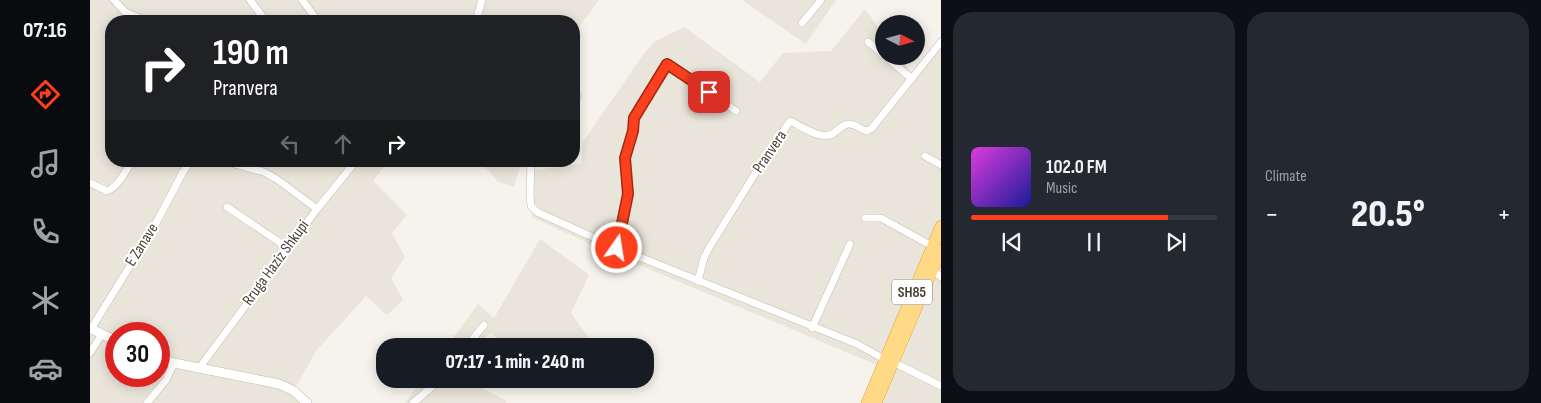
<!DOCTYPE html>
<html lang="en">
<head>
<meta charset="utf-8">
<style>
	body { margin:0; font-family:"Sofia Sans Condensed",sans-serif; background:#242831; color:#f1f3f6; height:100vh; display:flex; flex-direction:column; font-size:19px; white-space:nowrap }
	* { box-sizing:border-box; margin:0 }
	p { font-size:16px; color:#9ea1a6 }
	.icon { flex:none; width:28px; height:28px; fill:none; stroke:currentColor; stroke-width:2; stroke-linecap:round; stroke-linejoin:round }
	.map { position:relative; flex:1; overflow:hidden }
	.side { display:flex; flex-direction:column; gap:12px; padding:12px; background:#0d0f14; width:600px }
	.side>* { flex:none }
	.banner { position:absolute; left:15px; top:15px; width:475px; height:152px; border-radius:20px; box-shadow:0 2px 12px #0003; background:#202124; color:#fff; overflow:hidden }
	.needle { width:32px; rotate:96deg }
	.controls { position:absolute; left:785px; top:15px; display:grid; gap:10px }
	.controls a { display:grid; place-items:center; width:50px; height:50px; border-radius:50%; background:#171b24; box-shadow:0 2px 12px #0003; font-size:25px }
	.speed { position:absolute; left:15px; top:322px; display:flex; gap:10px; font-size:25px; font-weight:700; text-align:center }
	.speed>* { display:grid; place-content:center; width:65px; height:65px; border-radius:50%; background:#171b24; box-shadow:0 2px 12px #0003; line-height:1 }
	.speed .limit { border:8px solid #d22; background:#fff; color:#111 }
	.pin { position:absolute; display:grid; place-items:center; width:42px; height:42px; color:#fff; margin:-21px; border-radius:10px; box-shadow:0 2px 8px #0006 }
	.me { position:absolute; width:55px; margin:-28px; rotate:13deg; stroke-linejoin:round; filter:drop-shadow(0 0 4px #0008) }
	.turn { display:flex; align-items:center; gap:18px; height:105px; padding:0 25px; font-size:22px }
	.turn .icon { width:65px; height:65px; stroke-width:2.5 }
	.turn b { display:block; font-size:35px; line-height:42px }
	.lanes { display:flex; align-items:center; height:48px; padding:0 25px; background:#0003; justify-content:center; gap:25px; direction:ltr }
	.lanes .off { opacity:.35 }
	.big { font-size:38px; font-weight:800; line-height:1.1 }
	.side .widget { flex:1; display:flex; flex-direction:column; justify-content:center; gap:8px; min-width:0; padding:0 18px; border-radius:20px; background:#242831 }
	.song { display:flex; align-items:center; gap:15px }
	.cover { width:60px; height:60px; border-radius:8px; background:linear-gradient(135deg,hsl(300 70% 55%),hsl(240 70% 35%)) }
	.played { height:5px; border-radius:2px; background:linear-gradient(90deg,#fc3f1d 80%,#363941 80%) }
	.keys { display:flex; justify-content:space-around; direction:ltr }
	.heat { display:flex; justify-content:space-between; align-items:center; font-size:28px; direction:ltr }
	.side .tiles { flex:1; display:grid; gap:12px; grid-template-columns:repeat(2,1fr) }
	.trip { position:absolute; left:286px; top:338px; width:278px; height:50px; border-radius:20px; background:#171b24; box-shadow:0 2px 12px #0003; font-weight:800; line-height:50px; text-align:center }
	main { display:flex; flex:1; min-height:0 }
	.dock { display:flex; flex-direction:column; width:90px; justify-content:space-around; align-items:center; background:#090b0e; color:#9ea1a6 }
	.dock .icon { width:35px; height:35px }
	.dock .active { color:#fc3f1d }
	.dock b { font-size:22px; color:#f1f3f6 }
	.map>svg:first-child { display:block }
	.residential { fill:#eae5da; fill-rule:evenodd }
	.lines { fill:none; stroke-linecap:round; stroke-linejoin:round }
	.minor-casing { stroke:#c2bbae; stroke-width:8 }
	.tertiary-casing { stroke:#c2bbae; stroke-width:10 }
	.trunk-casing { stroke:#e0a43c; stroke-width:12 }
	.minor { stroke:#fff; stroke-width:7 }
	.tertiary { stroke:#fff; stroke-width:9 }
	.trunk { stroke:#ffd985; stroke-width:11 }
	.route-casing { stroke:#a42913; stroke-width:12 }
	.route { stroke:#fc3f1d; stroke-width:9 }
	.labels { text-anchor:middle; dominant-baseline:central; stroke-width:4; stroke-linejoin:round; paint-order:stroke }
	.shield { fill:#fff; stroke:#817c74; stroke-width:1 }
	.shield-label { font-size:15px; font-weight:bold; fill:#4b4439 }
	.street-label { font-size:16px; fill:#4b4439; stroke:#fff }
</style>
</head>
<body>
<main>
<nav class="dock">
<b>07:16</b>
<svg class="icon active" aria-label="directions" viewBox="0 0 24 24"><path d="M12 3l9 9-9 9-9-9zM9 14v-3h6M13 9l2 2-2 2"/></svg>
<svg class="icon" aria-label="music" viewBox="0 0 24 24"><path d="M9 18V5l10-2v13"/><circle cx="6" cy="18" r="3"/><circle cx="16" cy="16" r="3"/></svg>
<svg class="icon" aria-label="phone" viewBox="0 0 24 24"><path d="M5 4h4l2 5-3 2q2 4 5 5l2-3 5 2v4C11 20 4 13 5 4z"/></svg>
<svg class="icon" aria-label="climate" viewBox="0 0 24 24"><path d="M12 3v18M4 7l16 10M4 17L20 7"/></svg>
<svg class="icon" aria-label="car" viewBox="0 0 24 24"><path d="M5 17H2v-5l4-1 3-4h7l3 4 3 1v5h-3M9 17h6M6 11h13"/><circle cx="7" cy="17" r="2"/><circle cx="17" cy="17" r="2"/></svg>
</nav>
<div class="map">
<svg width="851" height="403" viewBox="0 0 851 403">
	<rect width="100%" height="100%" fill="#f6f3ec"/>
	<g class="residential">
		<path d="M0,0H509L484,33V21H21V161H299L283,181L317,215L302,233L315,257L301,278L313,300L297,315L276,296L226,351L204,390L219,403H0ZM26,334H69V376H26Z"/>
		<path d="M652,0H746L716,44Z"/>
		<path d="M775,9L794,35V56H809L822,74L851,36V234L794,368L511,249L442,217L439,171L491,164L493,142L553,55L564,42L594,27L670,82L693,53L741,51Z"/>
		<path d="M484,85L493,95L484,118Z"/>
		<path d="M390,161H432L424,187L408,182Z"/>
		<path d="M450,239L499,275L481,313L505,346H419L400,333L388,346H357L388,304L404,318Z"/>
		<path d="M851,267V403H793Z"/>
		<path d="M333,379H374L417,401L416,403H315Z"/>
	</g>
	<g class="lines">
		<g class="minor-casing">
			<g id="minor">
				<path d="M24,0L35,12L56,21"/>
				<path d="M160,0L176,21"/>
				<path d="M212,0L228,21"/>
				<path d="M386,21L392,0"/>
				<path d="M712,23L731,0"/>
				<path d="M778,42L794,55"/>
				<path d="M795,56L822,79"/>
				<path d="M835,156L851,165"/>
				<path d="M134,161L174,172L188,180L227,209"/>
				<path d="M441,161L440,195L441,206L447,212L527,248L767,344L794,359"/>
				<path d="M0,183L17,191C29,186 35,172 42,161"/>
				<path d="M137,207L198,248"/>
				<path d="M775,218H791L842,246"/>
				<path d="M527,248L537,203L538,187L535,158L543,131L544,118L577,63L646,111"/>
				<path d="M842,270L851,277"/>
				<path d="M608,281L614,258L619,248L671,164L700,121C711,126 730,140 742,134C748,131 752,124 759,124C766,124 771,130 777,131L782,128L851,42"/>
				<path d="M722,328L760,244"/>
				<path d="M1,329L64,227L93,172L101,161"/>
				<path d="M377,346L394,325"/>
				<path d="M0,353L12,334"/>
				<path d="M803,362L851,386"/>
				<path d="M110,367L227,209L266,161"/>
				<path d="M57,403L76,380L84,363"/>
				<path d="M323,403L351,379"/>
			</g>
		</g>
		<g class="tertiary-casing">
			<g id="tertiary">
				<path d="M0,328L26,341"/>
				<path d="M69,358L84,363L189,384L204,391L217,403"/>
			</g>
		</g>
		<g class="trunk-casing">
			<g id="trunk">
				<path d="M777,403L851,226"/>
				<path d="M786,403L851,250"/>
			</g>
		</g>
		<use href="#minor" class="minor"/>
		<use href="#tertiary" class="tertiary"/>
		<use href="#trunk" class="trunk"/>
	</g>
	<g class="lines">
		<g class="route-casing">
			<path id="route" d="M527,248L538,194L535,158L543,131L544,118L577,64L619,92"/>
		</g>
		<use href="#route" class="route"/>
	</g>
	<g class="labels">
		<rect class="shield" x="802" y="279.5" width="40" height="25" rx="4"/>
		<g class="shield-label">
			<text x="822" y="292">SH85</text>
		</g>
		<g class="street-label">
			<text transform="translate(680 152) rotate(-56)">Pranvera</text>
			<text transform="translate(52 245) rotate(-58)">E Zanave</text>
			<text transform="translate(186 263) rotate(-54)">Rruga Haziz Shkupi</text>
		</g>
	</g>
</svg>
<div class="controls">
<a><svg class="needle" viewBox="-14 -14 28 28"><path d="M0-13l5 13h-10z" fill="#e53935"/><path d="M0 13l5-13h-10z" fill="#9ea1a6"/></svg></a>
</div>
<div class="speed"><div class="limit">30</div></div>
<div class="pin" style="left:619px;top:92px;background:#d93025"><svg class="icon" aria-label="arrive" viewBox="0 0 24 24"><path d="M6 21V4h12l-3 4 3 4H6"/></svg></div>
<svg class="me" style="left:527px;top:248px" viewBox="-20 -20 40 40"><circle r="17" fill="#fc3f1d" stroke="#fff" stroke-width="3"/><path d="M0-11L8 9 0 5-8 9z" fill="#fff"/></svg>
<div class="trip">07:17 · 1 min · 240 m</div>
<div class="banner">
<div class="turn"><svg class="icon" aria-label="right" viewBox="0 0 24 24"><path d="M7 20v-9h11M14 6l5 5-5 5"/></svg><div><b>190 m</b>Pranvera</div></div>
<div class="lanes"><svg class="icon off" aria-label="left" viewBox="0 0 24 24"><path d="M17 20v-9H6M10 6l-5 5 5 5"/></svg><svg class="icon off" aria-label="ahead" viewBox="0 0 24 24"><path d="M12 20V5M6 11l6-6 6 6"/></svg><svg class="icon" aria-label="right" viewBox="0 0 24 24"><path d="M7 20v-9h11M14 6l5 5-5 5"/></svg></div>
</div>
</div>
<section class="side">
<div class="tiles">
<div class="widget">
<div class="song"><i class="cover"></i><div><b>102.0 FM</b><p>Music</p></div></div>
<div class="played"></div>
<div class="keys"><svg class="icon" aria-label="previous" viewBox="0 0 24 24"><path d="M18 5L8 12l10 7zM5 5v14"/></svg><svg class="icon" aria-label="pause" viewBox="0 0 24 24"><path d="M8 5v14M16 5v14"/></svg><svg class="icon" aria-label="next" viewBox="0 0 24 24"><path d="M6 5l10 7-10 7zM19 5v14"/></svg></div>
</div>
<div class="widget"><p>Climate</p>
<div class="heat"><a>−</a><b class="big">20.5°</b><a>+</a></div>
</div>
</div>
</section>
</main>
</body>
</html>
